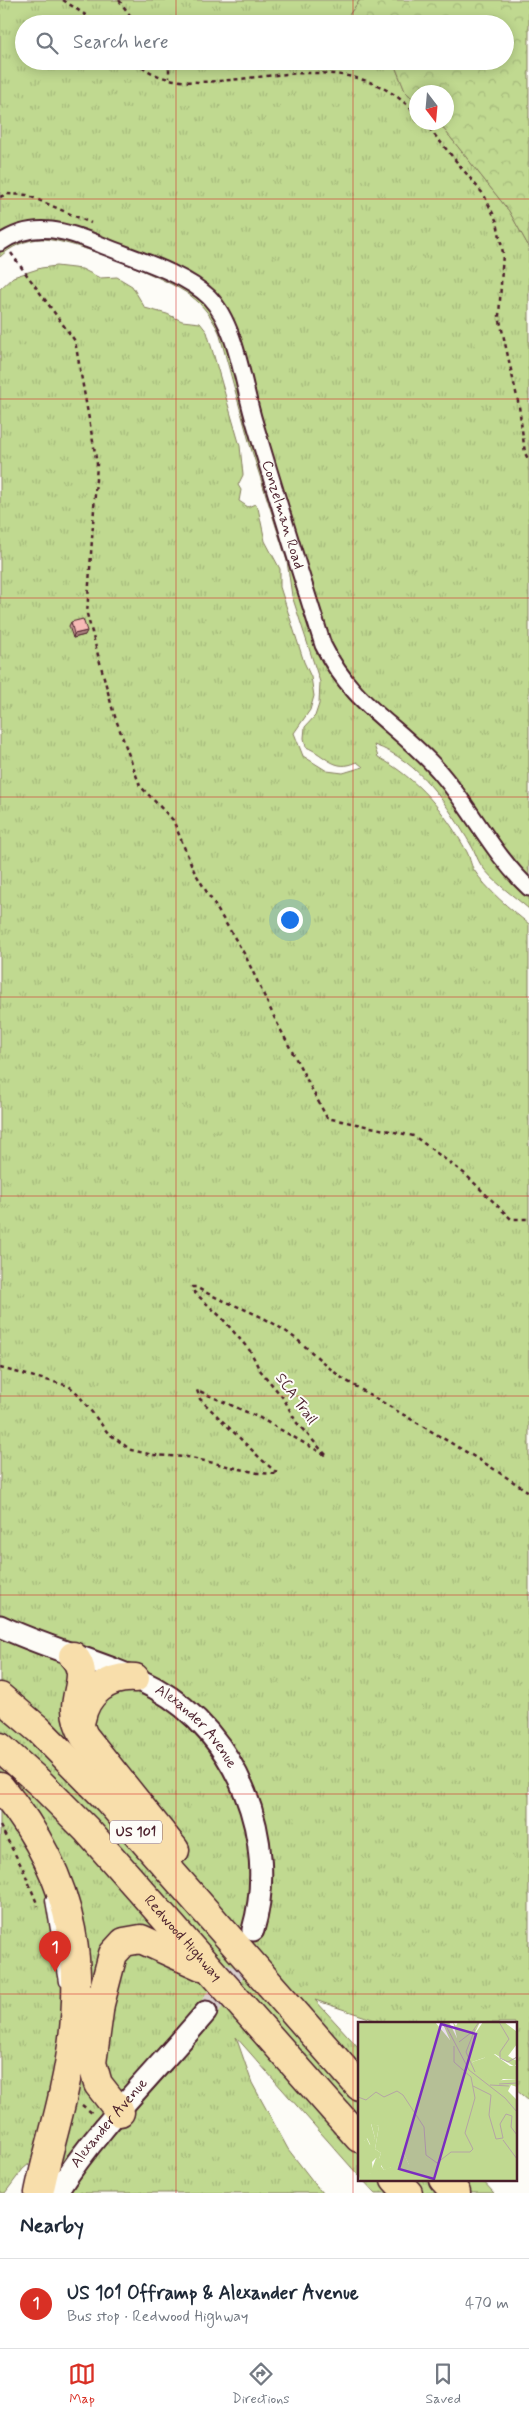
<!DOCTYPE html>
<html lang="en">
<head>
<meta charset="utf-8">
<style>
	body { margin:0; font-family:Mynerve,sans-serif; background:#f6f6f7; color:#1f2937 }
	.compass { position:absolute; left:409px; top:85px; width:45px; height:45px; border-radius:50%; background:#fff; box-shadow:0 2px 12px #0003; rotate:164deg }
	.you { position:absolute; left:289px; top:919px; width:18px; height:18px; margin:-12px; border:4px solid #fff; border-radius:50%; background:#1a73e8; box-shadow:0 0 0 8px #1a73e833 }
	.badge { display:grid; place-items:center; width:32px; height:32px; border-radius:50%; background:#d93025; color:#fff; font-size:16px; font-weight:700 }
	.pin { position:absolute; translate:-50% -41px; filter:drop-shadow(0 1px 2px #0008) }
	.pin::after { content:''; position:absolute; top:26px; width:18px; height:15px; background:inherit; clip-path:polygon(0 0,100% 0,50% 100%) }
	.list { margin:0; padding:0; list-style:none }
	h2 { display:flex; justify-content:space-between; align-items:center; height:65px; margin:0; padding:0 20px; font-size:21px }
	h2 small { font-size:16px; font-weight:400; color:#747a83 }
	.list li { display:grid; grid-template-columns:32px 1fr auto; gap:15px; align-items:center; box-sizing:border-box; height:90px; padding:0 20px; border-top:1px solid #e0e1e3 }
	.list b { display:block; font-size:19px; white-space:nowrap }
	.list p { margin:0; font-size:16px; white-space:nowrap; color:#747a83 }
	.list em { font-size:16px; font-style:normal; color:#747a83 }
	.icon { flex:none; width:28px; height:28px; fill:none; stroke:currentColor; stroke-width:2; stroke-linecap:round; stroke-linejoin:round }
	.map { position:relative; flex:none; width:529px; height:2193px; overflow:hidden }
	.search { position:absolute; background:#fff; box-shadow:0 2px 12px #0003; left:15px; right:15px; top:15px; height:55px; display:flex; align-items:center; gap:12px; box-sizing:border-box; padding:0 18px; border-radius:28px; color:#747a83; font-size:19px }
	.sheet { height:155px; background:#fff }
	nav { display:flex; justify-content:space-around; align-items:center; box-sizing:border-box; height:70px; border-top:1px solid #e0e1e3; background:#fff; font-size:14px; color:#747a83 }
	nav a { display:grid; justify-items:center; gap:2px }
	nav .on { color:#d93025 }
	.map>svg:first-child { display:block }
	.grass { fill:url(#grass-tufts); stroke:#857c5e }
	.forest { fill:url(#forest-crowns); stroke:#857c5e }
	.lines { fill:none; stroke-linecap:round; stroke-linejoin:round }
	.secondary-tunnel { stroke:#d9d0ce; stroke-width:21; stroke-dasharray:21 11; stroke-linecap:butt }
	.lane-casing { stroke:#4a1f2b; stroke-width:11 }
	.street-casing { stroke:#4a1f2b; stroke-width:19 }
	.secondary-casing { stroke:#4a1f2b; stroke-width:25 }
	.highway-casing { stroke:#4a1f2b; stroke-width:31 }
	.path { stroke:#4a1f2b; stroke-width:2.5; stroke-dasharray:4 4; stroke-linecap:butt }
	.lane { stroke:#fdfcf7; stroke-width:8 }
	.street { stroke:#fdfcf7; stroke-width:15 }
	.secondary { stroke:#fdfcf7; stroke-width:21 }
	.highway { stroke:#f8deab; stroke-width:28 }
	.wall { fill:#d4a19d; stroke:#4a1f2b }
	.shaded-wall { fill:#ad837f; stroke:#4a1f2b }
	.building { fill:#f7bbb6; stroke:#4a1f2b }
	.grid { fill:none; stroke:#d62828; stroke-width:1; stroke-opacity:0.55 }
	.labels { text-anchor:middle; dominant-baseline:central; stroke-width:4; stroke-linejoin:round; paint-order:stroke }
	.shield { fill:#fdfcf7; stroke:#806168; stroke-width:1 }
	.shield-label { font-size:14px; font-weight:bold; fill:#4a1f2b }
	.street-label { font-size:15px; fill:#4a1f2b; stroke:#fdfcf7 }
	.inset-road { fill:none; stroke:#b5a4a5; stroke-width:1 }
	.view { fill:#7b2cbf; fill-opacity:0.15; stroke:#7b2cbf; stroke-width:2.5 }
	.inset-edge { fill:none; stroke:#4a1f2b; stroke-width:2.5 }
</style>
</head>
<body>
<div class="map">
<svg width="529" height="2193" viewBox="0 0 529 2193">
	<defs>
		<pattern id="grass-tufts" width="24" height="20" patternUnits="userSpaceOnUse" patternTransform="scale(1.25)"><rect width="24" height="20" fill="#c0d990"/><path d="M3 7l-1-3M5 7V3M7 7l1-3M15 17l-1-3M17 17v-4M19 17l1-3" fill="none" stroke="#a6ba7c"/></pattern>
		<pattern id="forest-crowns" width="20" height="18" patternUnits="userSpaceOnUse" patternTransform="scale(1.25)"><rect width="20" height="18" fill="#c0d990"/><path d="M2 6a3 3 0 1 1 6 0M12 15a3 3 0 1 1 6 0" fill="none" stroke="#a6ba7c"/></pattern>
	</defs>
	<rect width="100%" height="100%" fill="#fdfcf7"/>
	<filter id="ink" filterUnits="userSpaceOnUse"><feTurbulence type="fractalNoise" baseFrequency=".02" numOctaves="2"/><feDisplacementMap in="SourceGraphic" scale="10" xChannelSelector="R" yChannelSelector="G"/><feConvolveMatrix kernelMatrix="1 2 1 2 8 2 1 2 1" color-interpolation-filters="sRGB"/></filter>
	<g filter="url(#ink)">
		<g class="grass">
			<path d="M0,0H360L346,19L353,24H24V61H393L405,91L416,102V122L439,123L509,211L529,247V909C513,895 494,883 481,865C477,859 475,851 471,845C448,806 419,760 374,745L378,757C418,779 445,812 467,852C470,857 470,864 474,870C487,890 510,909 529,924V2101L515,2089V2023H384L315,2000L359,2048V2176L236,2037L252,2083L288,2149L322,2193H24L36,2158L23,2169L5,2193H0V289L13,277L41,268L56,266L82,269L100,278L117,277L132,286L145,308L167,314L182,321L200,323L207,332L240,446L243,475L238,485L241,490L239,501L248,507L255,504L258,508L265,541L280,569V587L304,662L311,677L314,696L310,710L294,733L303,756L327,771L343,773L363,767L357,762C334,773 326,755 306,747L304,738L305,727L315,716L319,704L320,682L292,596L287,561L250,445L219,332C212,318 204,306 191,296C168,278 71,239 42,239C27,239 10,247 0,257Z"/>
			<path d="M362,2179H481L494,2193H375Z"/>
		</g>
		<path class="forest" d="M360,0H529V247L509,211L439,123L446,122V92H416V102L405,91L393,61H505V24H353L346,19Z"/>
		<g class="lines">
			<path class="secondary-tunnel" d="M206,2012L231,1977L249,1942"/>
			<g class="lane-casing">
				<path id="lane" d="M50,1900L64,1982"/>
			</g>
			<g class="street-casing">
				<g id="street">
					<path id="s1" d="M0,243C34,219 68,231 104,246C136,259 184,273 209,297C237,326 243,386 255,424C277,498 300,572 323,645C353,706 396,723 438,770C471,807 492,854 529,888"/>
				</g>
			</g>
			<g class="secondary-casing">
				<g id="secondary">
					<path id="s2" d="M0,1626C50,1650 106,1662 155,1688C238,1734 279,1840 253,1930"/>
					<path id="s3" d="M56,2193C98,2127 156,2071 206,2012"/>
				</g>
			</g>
			<g class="highway-casing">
				<g id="highway">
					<path d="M73,1656C89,1672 76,1690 76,1709C76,1719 80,1727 84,1736L175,1850"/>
					<path d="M0,1697L39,1730L108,1800L359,2086"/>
					<path d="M81,1719C86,1693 108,1676 135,1678"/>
					<path id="s4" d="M0,1747L41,1784L86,1829L359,2138"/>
					<path d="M0,1787C78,1880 90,1973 64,2090C57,2124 46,2158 39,2193"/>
					<path d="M120,2112L98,2084L92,2063L100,2004L113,1954L124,1942L141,1939L201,1966"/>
					<path d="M395,2179L408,2193"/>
					<path d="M443,2179L456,2193"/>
				</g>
			</g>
			<g class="path">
				<path d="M63,0L99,24"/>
				<path d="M119,0L136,24"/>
				<path d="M136,61C194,121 335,23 416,114"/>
				<path d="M166,61L169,68V78"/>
				<path d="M424,122L484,195L497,222L503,253L499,316L519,406L525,453L529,461"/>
				<path d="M0,197L7,194L27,195L91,223"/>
				<path d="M11,253L75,341L97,464L87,614L113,711L140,786L173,820L194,871L245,955L276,1021L327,1118L414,1136L465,1174L511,1219H529"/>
				<path d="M0,1368L69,1386L77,1393L108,1433L131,1450L153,1455L187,1457L258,1473L278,1474L261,1459L200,1399L197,1390L260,1418L327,1456L296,1422L284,1399L259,1369L251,1352L221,1317L194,1292L192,1287H196C223,1303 253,1310 279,1327C304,1342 322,1364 345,1380L483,1462L529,1492"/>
				<path d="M0,1826L24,1871L38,1906"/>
				<path d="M82,2105L92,2113"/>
			</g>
			<use href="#lane" class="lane"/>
			<use href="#street" class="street"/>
			<use href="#secondary" class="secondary"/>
			<use href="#highway" class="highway"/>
		</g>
		<path class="wall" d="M71,622L85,635L73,638L69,626Z"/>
		<path class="shaded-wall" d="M87,631L85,635L73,638L74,634Z"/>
		<path class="building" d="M83,619L87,631L74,634L71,622Z"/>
	</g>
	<path class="grid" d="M176,0V24M353,0V24M176,61V2193M353,61V2193M0,199H529M0,399H529M0,598H529M0,797H529M0,997H529M0,1196H529M0,1396H529M0,1595H529M0,1794H529M0,1994H529"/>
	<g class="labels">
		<rect class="shield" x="110" y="1820.5" width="52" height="23" rx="4"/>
		<g class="shield-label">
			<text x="136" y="1832">US 101</text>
		</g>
		<g class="street-label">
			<text stroke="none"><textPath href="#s1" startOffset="458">Conzelman Road</textPath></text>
			<text transform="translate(296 1399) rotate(54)">SCA Trail</text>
			<text stroke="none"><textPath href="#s2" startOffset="224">Alexander Avenue</textPath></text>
			<text stroke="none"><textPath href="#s4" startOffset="265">Redwood Highway</textPath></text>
			<text stroke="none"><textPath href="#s3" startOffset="88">Alexander Avenue</textPath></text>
		</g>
	</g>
	<g transform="translate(358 2022)">
		<rect width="159" height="159" fill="#fdfcf7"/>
		<path d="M0,0H77L92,18L84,0H91L99,16L95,0L98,4L100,0H122L116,13L125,0H146L158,9L159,22L150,34L159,39L157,45L137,32L114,40L134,59L159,57V65L153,63L150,69L159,78V159H51V143L45,130L21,137L23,131L17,127L21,104L13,102L17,116L13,124L9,116L6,119L0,113ZM18,136L33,146L26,148L23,143V159H2L0,149L12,152Z" fill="#c0d990"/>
		<path d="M133,30L152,44H159V57H145L137,63L120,48L114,40L126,36ZM13,101L21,104L17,127L23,131L21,137L27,130L30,133L33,129L45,130L54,149L51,150V159H29L21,150L22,143L26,148L33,145L28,146L18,136L14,140L15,151L4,154L0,149V113L6,114V119L8,115L12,123L17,116Z" fill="#c0d990"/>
		<path d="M32,147L33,159H12L18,149Z" fill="#c0d990"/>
		<path class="inset-road" d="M86,0L111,48L147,76L159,90M141,0L151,17L142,30V36L150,40L159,35M117,7L108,30L117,50M101,20L114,10L121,0M96,24V40L113,55M141,62L159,61M132,63L151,64M115,64L133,73L131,93L138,117L145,116L142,102L148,92L154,94L153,105L159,113M0,75L8,78L18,70L26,75L39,69L45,73L66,105L68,133L79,141L93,130H112L115,127L107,111L117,76L113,55M145,118L159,137"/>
		<path class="view" d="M83,2L118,12L76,157L41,147Z"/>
		<rect width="159" height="159" class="inset-edge"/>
	</g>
</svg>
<svg class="compass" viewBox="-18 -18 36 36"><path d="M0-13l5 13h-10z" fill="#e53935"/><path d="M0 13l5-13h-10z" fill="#747a83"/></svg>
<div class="you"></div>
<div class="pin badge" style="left:55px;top:1972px">1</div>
<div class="search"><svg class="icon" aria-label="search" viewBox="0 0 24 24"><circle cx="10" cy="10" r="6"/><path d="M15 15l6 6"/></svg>Search here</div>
</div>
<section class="sheet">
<h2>Nearby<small></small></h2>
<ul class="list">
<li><span class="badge">1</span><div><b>US 101 Offramp &amp; Alexander Avenue</b><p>Bus stop · Redwood Highway</p></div><em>470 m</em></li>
</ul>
</section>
<nav>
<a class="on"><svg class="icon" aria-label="map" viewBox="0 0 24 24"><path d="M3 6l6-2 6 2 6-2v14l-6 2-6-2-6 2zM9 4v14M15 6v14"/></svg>Map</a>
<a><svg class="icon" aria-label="directions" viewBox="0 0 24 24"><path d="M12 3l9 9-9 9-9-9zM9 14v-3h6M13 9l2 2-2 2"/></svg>Directions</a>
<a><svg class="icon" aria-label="saved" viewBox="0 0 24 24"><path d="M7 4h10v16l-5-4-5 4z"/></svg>Saved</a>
</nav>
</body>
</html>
